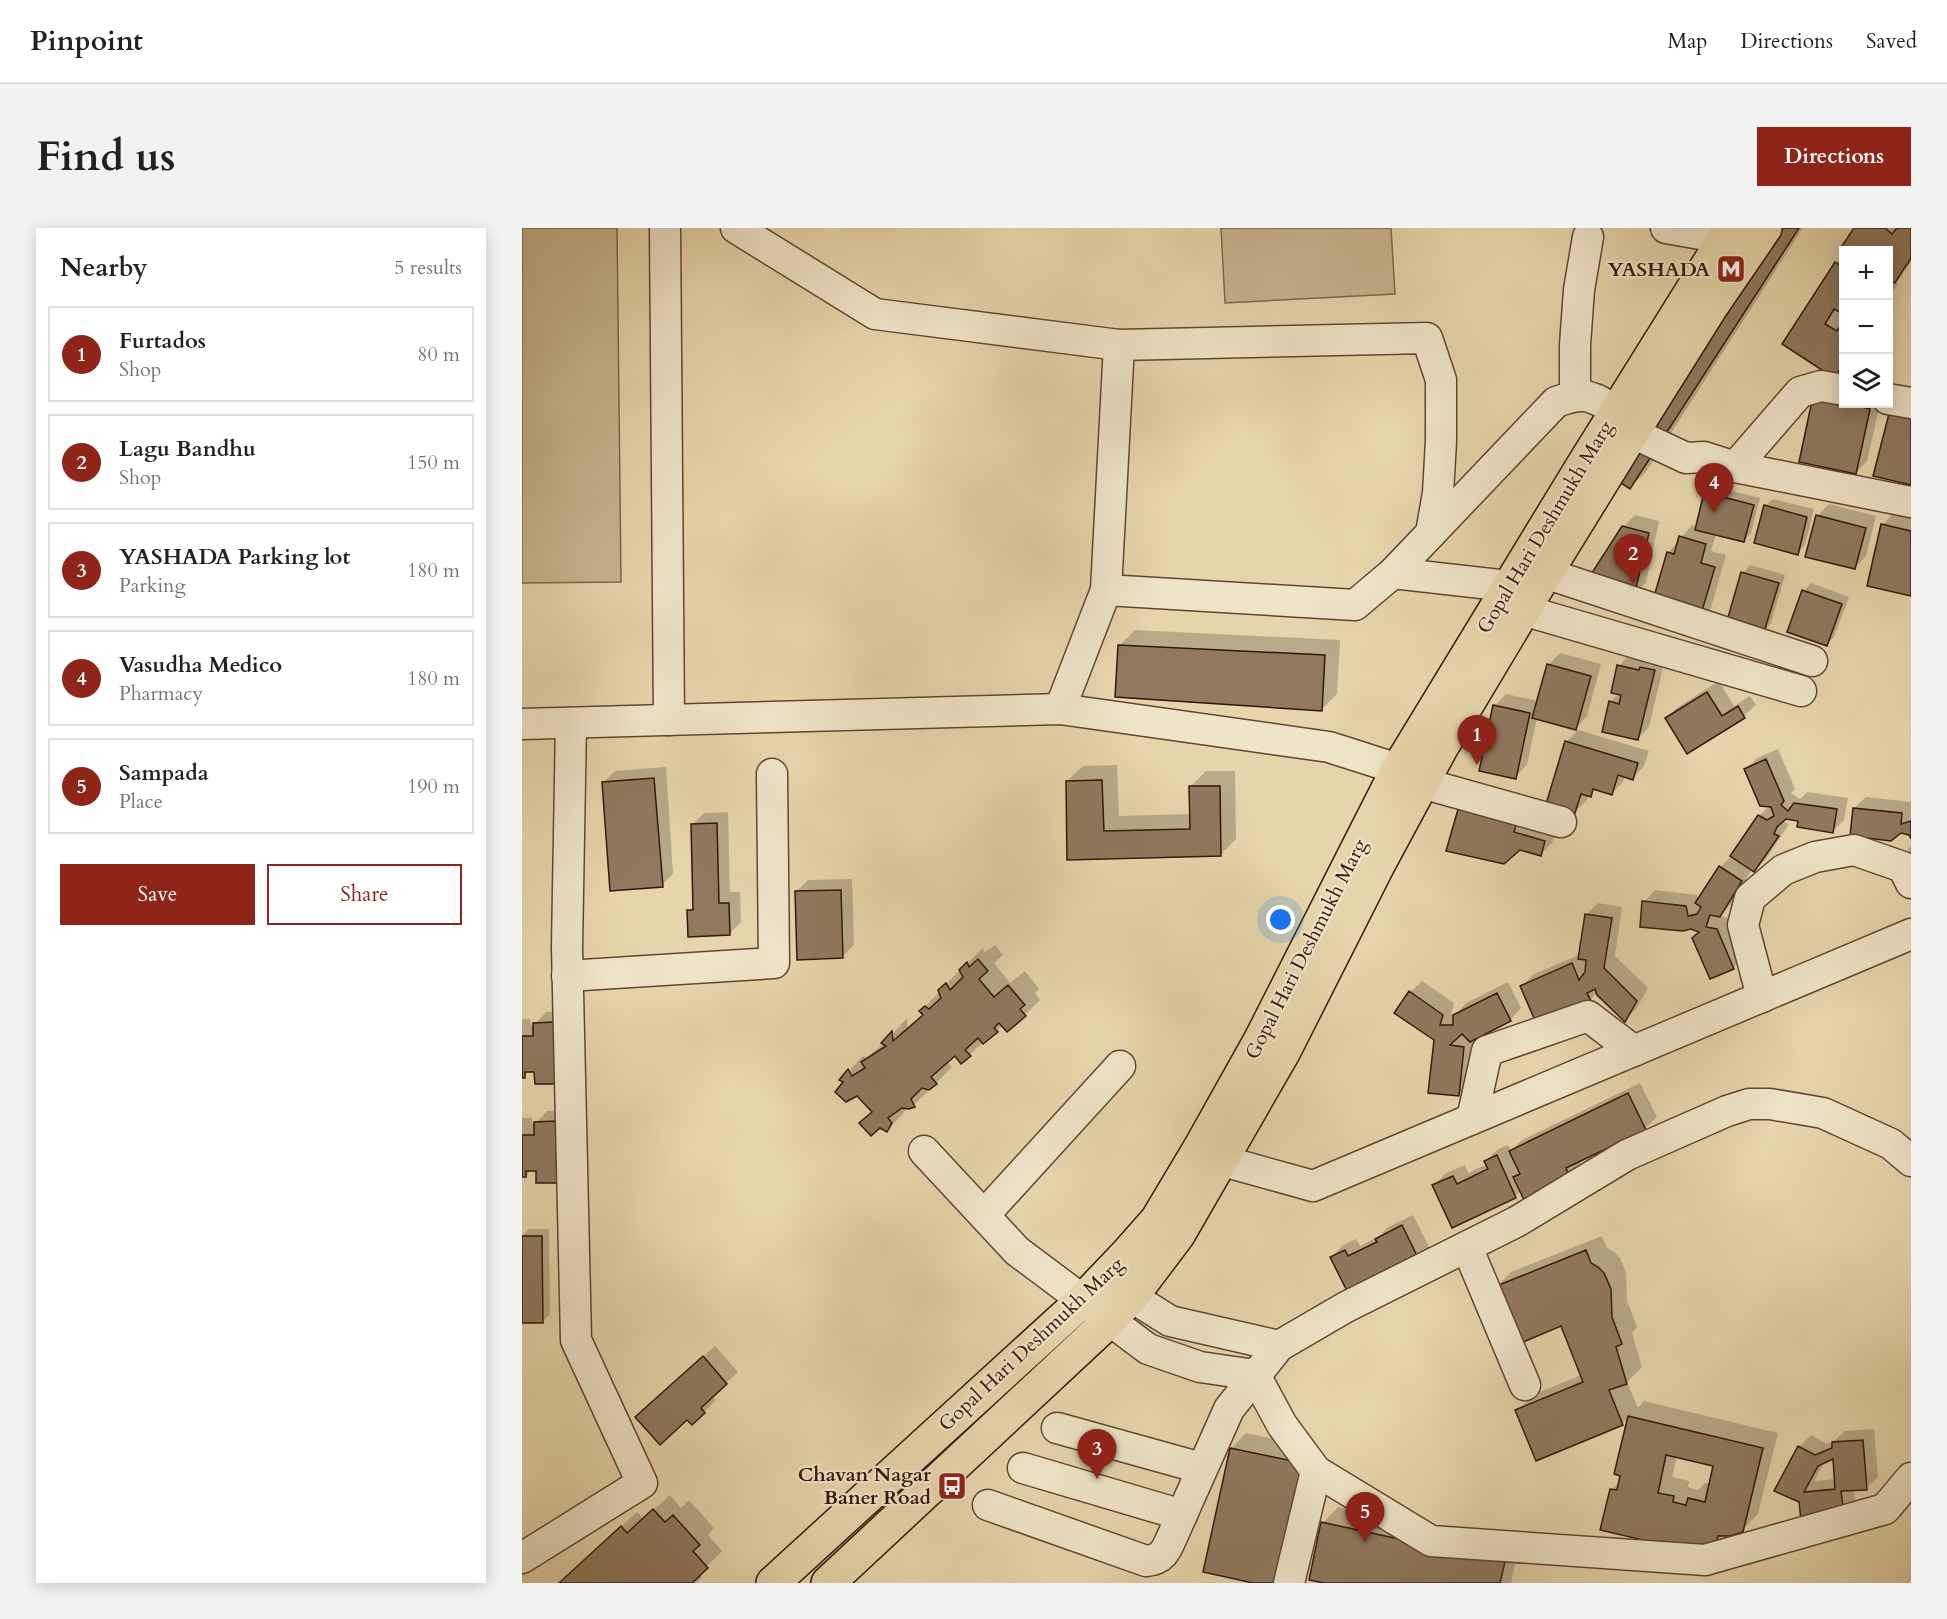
<!DOCTYPE html>
<html lang="en">
<head>
<meta charset="utf-8">
<style>
	body { margin:0; font-family:Cardo,serif; background:#f2f2f2; color:#202124 }
	.controls { position:absolute; right:18px; top:18px; display:grid; overflow:hidden; border-radius:0px; box-shadow:0 3px 15px #0003 }
	.controls button { width:54px; height:54px; display:grid; place-items:center; padding:0; border:0; border-bottom:2px solid #e0e0e0; background:#fff; color:#202124; font:30px sans-serif }
	.you { position:absolute; left:759px; top:692px; width:21px; height:21px; margin:-15px; border:4px solid #fff; border-radius:50%; background:#1a73e8; box-shadow:0 0 0 9px #1a73e833 }
	.badge { display:grid; place-items:center; width:39px; height:39px; border-radius:50%; background:#8f2418; color:#fff; font-size:20px; font-weight:700 }
	.pin { position:absolute; translate:-50% -50px; filter:drop-shadow(0 2px 3px #0008) }
	.pin::after { content:''; position:absolute; top:32px; width:21px; height:18px; background:inherit; clip-path:polygon(0 0,100% 0,50% 100%) }
	.list { margin:0; padding:0; list-style:none }
	h2 { display:flex; justify-content:space-between; align-items:center; height:78px; margin:0; padding:0 24px; font-size:26px }
	h2 small { font-size:20px; font-weight:400; color:#757577 }
	.list li { display:grid; grid-template-columns:39px 1fr auto; gap:18px; align-items:center; box-sizing:border-box; height:96px; margin:0 12px 12px; padding:0 12px; border:2px solid #e0e0e0; border-radius:0px }
	.list b { display:block; font-size:22px; white-space:nowrap }
	.list p { margin:0; font-size:20px; white-space:nowrap; color:#757577 }
	.list em { font-size:20px; font-style:normal; color:#757577 }
	.actions { display:flex; gap:12px; padding:18px 24px }
	.actions a { flex:1; padding:14px 0; border:2px solid #8f2418; border-radius:0px; text-align:center; font-size:21px; color:#8f2418 }
	.actions .main { background:#8f2418; color:#fff }
	.icon { flex:none; width:33px; height:33px; fill:none; stroke:currentColor; stroke-width:2; stroke-linecap:round; stroke-linejoin:round }
	.map { position:relative; flex:none; width:1389px; height:1355px; overflow:hidden; border-radius:0px }
	header { display:flex; align-items:center; gap:36px; box-sizing:border-box; height:84px; padding:0 30px; background:#fff; border-bottom:2px solid #e0e0e0 }
	header strong { font-size:28px }
	nav { display:flex; gap:33px; margin-inline-start:auto; font-size:21px }
	.intro { display:flex; align-items:center; justify-content:space-between; box-sizing:border-box; height:144px; padding:0 36px }
	h1 { margin:0; font-size:42px }
	.button { padding:15px 27px; border-radius:0px; background:#8f2418; color:#fff; font-size:21px; font-weight:700 }
	main { display:flex; gap:36px; padding:0 36px }
	aside { flex:1; background:#fff; border-radius:0px; box-shadow:0 3px 15px #0003 }
	.map>svg:first-child { display:block }
	.green { fill:#c7b58f; stroke:#7d664d; stroke-width:1.5 }
	.shadow { fill:#0003; fill-rule:evenodd }
	.building { fill:#90795e; stroke:#33160b; stroke-width:1.5; fill-rule:evenodd }
	.lines { fill:none; stroke-linecap:round; stroke-linejoin:round }
	.minor-casing { stroke:#604633; stroke-width:33 }
	.major-casing { stroke:#33160b; stroke-width:36 }
	.minor { stroke:#eee4c8; stroke-width:30 }
	.major { stroke:#e5d5aa; stroke-width:33 }
	.labels { text-anchor:middle; dominant-baseline:central; stroke-width:4.5; stroke-linejoin:round; paint-order:stroke }
	.poi-label { font-size:20px; font-weight:bold; fill:#33160b; stroke:#eee4c8; text-anchor:end }
	.street-label { font-size:20px; fill:#33160b; stroke:#eee4c8 }
</style>
</head>
<body>
<header>
<strong>Pinpoint</strong>
<nav><a>Map</a><a>Directions</a><a>Saved</a></nav>
</header>
<div class="intro"><h1>Find us</h1><a class="button">Directions</a></div>
<main>
<aside>
<h2>Nearby<small>5 results</small></h2>
<ul class="list">
<li><span class="badge">1</span><div><b>Furtados</b><p>Shop</p></div><em>80 m</em></li>
<li><span class="badge">2</span><div><b>Lagu Bandhu</b><p>Shop</p></div><em>150 m</em></li>
<li><span class="badge">3</span><div><b>YASHADA Parking lot</b><p>Parking</p></div><em>180 m</em></li>
<li><span class="badge">4</span><div><b>Vasudha Medico</b><p>Pharmacy</p></div><em>180 m</em></li>
<li><span class="badge">5</span><div><b>Sampada</b><p>Place</p></div><em>190 m</em></li>
</ul>
<div class="actions"><a class="main">Save</a><a>Share</a></div>
</aside>
<div class="map">
<svg width="1389" height="1355" viewBox="0 0 1389 1355">
	<rect width="100%" height="100%" fill="#e5d5aa"/>
	<filter id="stains"><feTurbulence type="fractalNoise" baseFrequency=".00333" numOctaves="4"/><feColorMatrix values="0 0 0 0 .2 0 0 0 0 .09 0 0 0 0 .02 0 0 0 .5 -.17"/></filter>
	<radialGradient id="worn" r=".72"><stop offset=".6" stop-color="#630" stop-opacity="0"/><stop offset="1" stop-color="#630" stop-opacity=".3"/></radialGradient>
	<g class="green">
		<path d="M0,0H95L99,354L0,355Z"/>
		<path d="M699,0H869L873,66L703,75Z"/>
	</g>
	<g class="shadow">
		<path d="M1195,0H1281L1124,244L1108,259Z"/>
		<path d="M1333,0H1389V34L1372,54L1376,56L1366,70V22H1324Z"/>
		<path d="M1322,27V85L1315,81L1313,84L1322,89V139L1312,149L1262,116L1314,35Z"/>
		<path d="M1322,176H1358L1345,233L1334,245Z"/>
		<path d="M1191,258L1238,270L1229,305L1222,313L1194,306L1189,323L1204,327L1189,380L1177,391L1146,325L1170,297L1175,298L1184,265Z"/>
		<path d="M1251,271L1292,281L1283,317L1275,325L1243,278Z"/>
		<path d="M1307,276L1354,288L1344,328L1333,340L1296,287Z"/>
		<path d="M1372,285L1389,289V366L1360,297Z"/>
		<path d="M1113,287L1137,293L1124,355L1112,366L1101,299Z"/>
		<path d="M1228,337L1263,347L1249,395L1242,403L1221,345Z"/>
		<path d="M1289,355L1327,369L1312,409L1304,417L1267,403L1282,363Z"/>
		<path d="M613,402L818,412L815,466L800,481L597,418Z"/>
		<path d="M1038,425L1079,436L1065,488L1054,500L1015,490L1005,537L993,549L973,478L984,466L1017,473L1026,437Z"/>
		<path d="M1108,426L1143,431L1127,499L1115,511L1088,474L1097,465V438Z"/>
		<path d="M1197,453L1212,478L1228,468L1234,477L1222,488L1166,524L1145,490L1156,479Z"/>
		<path d="M1056,502L1127,523L1122,538L1111,550L1103,548L1101,554L1090,565L1075,561L1066,566L1065,572L1053,584L1026,575L1045,513Z"/>
		<path d="M1256,521L1273,561L1269,565L1278,571L1285,564L1326,570L1322,592L1311,603L1277,591L1264,589L1262,594L1267,596L1244,631L1232,642L1230,641L1209,676L1196,688L1206,690L1222,728L1211,740L1179,703L1122,674L1133,662L1175,667L1177,673L1198,639L1211,627L1237,588L1247,578L1224,541L1235,530Z"/>
		<path d="M595,537L597,588L669,586L668,559L684,543H713L714,611L698,627L547,630L545,553L561,538Z"/>
		<path d="M144,539L151,646L140,657L81,555L93,543Z"/>
		<path d="M1344,569L1389,574V608L1332,580Z"/>
		<path d="M938,578L1034,601L1030,615L1019,626L998,620Z"/>
		<path d="M206,584L208,664H218L219,694L207,706L167,683L173,677L170,597L182,585Z"/>
		<path d="M1389,617V629L1386,621Z"/>
		<path d="M330,651L332,717L320,729L274,664L286,652Z"/>
		<path d="M1076,675L1100,679L1093,728L1126,760L1114,781L1103,792L1075,765L1068,772L1000,758L1012,746L1057,727L1064,687Z"/>
		<path d="M473,717L481,727L472,735L488,755L503,743L517,761L513,765L518,772L503,787L481,797L447,827L433,826L425,834L430,839L392,877L385,879L381,886L365,902L358,898L351,883L319,851L342,827L344,831L362,815L385,790L386,800L402,786L399,783L433,747L461,720L462,725Z"/>
		<path d="M900,753L932,775L929,786H934L944,775L986,754L999,780L988,792L953,809L948,855L937,867L913,812L888,764Z"/>
		<path d="M44,783L14,842H9L0,849V791H8L9,797H12L24,784Z"/>
		<path d="M1118,855L1135,889L1123,900L1057,932L1059,937L1047,949L999,963L993,968L931,998L912,957L924,945L943,937L946,945L965,936L964,933L975,922L986,917L989,922L1000,912Z"/>
		<path d="M45,882L15,941H10L4,948H0V890H10V896H13L25,883Z"/>
		<path d="M891,987L908,1021L897,1033L810,1029L821,1017L834,1011L838,1018L858,1008L866,999Z"/>
		<path d="M7,1001H27L28,1086L21,1093L0,1008Z"/>
		<path d="M1080,1008L1085,1020L1092,1024L1098,1030L1104,1045L1105,1073L1115,1099L1110,1105L1120,1139L1105,1154L1116,1180L1122,1173L1256,1205L1236,1286L1220,1302L1202,1307L1184,1326L1090,1261L1099,1252L1107,1189L1100,1195L995,1183L1011,1167L1059,1147L1040,1096L973,1060L989,1044ZM1155,1228L1193,1237L1188,1256L1183,1255L1176,1262L1166,1259L1167,1253L1150,1249Z"/>
		<path d="M193,1118L216,1144L190,1168L194,1172L182,1184L170,1195L166,1190L127,1178Z"/>
		<path d="M1352,1201L1356,1249L1344,1260L1332,1261L1333,1274L1321,1286L1279,1273L1277,1219L1289,1207L1305,1216L1312,1213L1323,1203ZM1312,1228L1314,1251L1292,1253L1303,1233Z"/>
		<path d="M724,1205L795,1220L769,1343L709,1221Z"/>
		<path d="M148,1267L159,1280L167,1272L192,1300L186,1307L200,1323L177,1346L180,1349L174,1355H38L115,1284L122,1291Z"/>
		<path d="M816,1279L997,1319L989,1355H809L801,1295Z"/>
	</g>
	<g class="building">
		<path d="M1193,0H1277L1108,261L1050,223Z"/>
		<path d="M1332,0H1363L1370,6L1375,0H1389V30L1373,55L1366,51V22L1322,23L1318,21Z"/>
		<path d="M1313,34L1322,40V87L1312,81L1303,96L1315,103L1322,92V136L1312,150L1260,116Z"/>
		<path d="M1291,168L1348,181L1334,246L1277,234Z"/>
		<path d="M1368,182L1389,187V257L1351,248Z"/>
		<path d="M1182,264L1232,277L1222,314L1173,302Z"/>
		<path d="M1242,277L1285,289L1276,327L1232,315Z"/>
		<path d="M1294,287L1344,300L1333,341L1283,329Z"/>
		<path d="M1359,296L1389,303V368L1345,358Z"/>
		<path d="M1100,298L1127,305L1112,368L1064,354Z"/>
		<path d="M1157,308L1184,316L1179,335L1193,339L1177,393L1129,379L1145,324L1152,326Z"/>
		<path d="M1219,344L1257,355L1242,404L1205,393Z"/>
		<path d="M1280,362L1320,376L1305,418L1265,404Z"/>
		<path d="M596,417L803,427L800,483L593,469Z"/>
		<path d="M1025,436L1069,448L1054,502L1010,490Z"/>
		<path d="M1095,437L1117,442L1118,439L1133,442L1116,512L1080,504L1087,473L1097,476L1099,467L1089,465Z"/>
		<path d="M1185,464L1200,488L1216,478L1223,490L1165,526L1143,490Z"/>
		<path d="M971,477L1008,485L994,551L957,543Z"/>
		<path d="M1043,513L1116,535L1111,552L1096,547L1090,567L1071,561L1069,569L1059,566L1053,585L1024,576Z"/>
		<path d="M1244,531L1262,573L1259,577L1266,583L1272,575L1315,581L1311,605L1275,599L1276,593L1264,591L1255,599L1252,606L1257,608L1232,644L1208,628L1236,587L1245,592L1252,588L1249,579L1238,578L1222,541Z"/>
		<path d="M132,550L141,659L88,663L80,554Z"/>
		<path d="M580,552L582,603L668,601L667,558H698L699,628L545,632L544,553Z"/>
		<path d="M937,578L995,594L992,604L1023,613L1019,628L998,622L982,636L924,623Z"/>
		<path d="M1331,580L1380,585L1379,596L1389,593V611L1387,607L1379,605L1369,613L1328,608Z"/>
		<path d="M195,595L197,675H207L208,707L166,709L165,682H171L169,596Z"/>
		<path d="M1197,638L1220,653L1198,689L1188,687L1184,699L1195,701L1212,741L1188,751L1170,710L1177,704L1169,701L1161,703L1118,699L1120,673L1164,678L1166,688L1175,686L1179,679L1173,675Z"/>
		<path d="M319,662L321,730L275,732L273,663Z"/>
		<path d="M1063,686L1090,690L1082,740L1115,773L1103,794L1075,767L1073,761L1065,765L1069,773L1015,797L998,758L1050,735L1057,752L1063,744L1064,732L1056,731Z"/>
		<path d="M456,731L466,743L457,751L472,769L486,757L503,777L498,781L504,788L485,804L477,795L472,800L476,804L461,816L456,810L443,822L449,828L439,836L433,828L409,849L415,856L407,862L400,860L389,871L393,879L387,881L380,880L366,890L370,895L365,904L358,900L349,908L337,895L350,884L335,868L324,874L313,864L321,854L317,852L326,841L330,848L343,840L339,834L364,818L359,815L370,803L371,813L401,787L397,783L403,778L407,781L419,770L416,762L424,755L428,762L441,749L437,742L445,734L447,739Z"/>
		<path d="M887,763L921,787L918,797H931V787L975,765L989,793L948,814L940,806L928,817L942,819L937,868L906,865L912,812L872,785Z"/>
		<path d="M32,794L34,856H13L12,844H3V850H0V808H11V795Z"/>
		<path d="M1106,865L1124,902L1044,940L1048,950L1002,972L991,949L998,946L987,923Z"/>
		<path d="M34,893L36,955H14V943H4V949H0V907H12V894Z"/>
		<path d="M975,927L994,970L930,1000L910,957L931,948L935,956L966,941L962,933Z"/>
		<path d="M880,997L898,1034L828,1069L808,1029L823,1022L826,1028L855,1014L853,1011Z"/>
		<path d="M0,1008H20L21,1095H0Z"/>
		<path d="M1064,1022L1069,1035L1076,1039L1082,1045L1089,1061L1090,1089L1100,1116L1094,1119L1105,1156L1087,1162L1101,1197L1014,1233L993,1182L1061,1154L1039,1098L994,1117L972,1059Z"/>
		<path d="M181,1128L205,1156L179,1180L183,1185L170,1197L165,1192L138,1217L113,1189Z"/>
		<path d="M1106,1188L1241,1220L1221,1304L1208,1308H1196L1194,1316L1185,1327L1078,1302L1088,1261L1095,1262L1098,1248L1092,1246ZM1144,1227L1191,1238L1183,1274L1166,1270L1164,1277L1151,1274L1152,1268L1136,1265Z"/>
		<path d="M1341,1212L1345,1262L1319,1263L1322,1287L1279,1292L1277,1274L1252,1263L1276,1218L1293,1227L1310,1220V1214ZM1311,1231L1313,1261L1282,1264L1296,1238Z"/>
		<path d="M708,1220L780,1235L755,1355H731L681,1344Z"/>
		<path d="M131,1281L143,1294L151,1287L178,1317L171,1323L186,1340L170,1355H37L99,1298L105,1305Z"/>
		<path d="M799,1294L983,1334L978,1355H802L787,1352Z"/>
	</g>
	<g class="lines">
		<g class="minor-casing">
			<g id="minor">
				<path d="M143,0L147,492"/>
				<path d="M214,0L353,86L597,117"/>
				<path d="M1144,0L1201,10"/>
				<path d="M1053,167V117L1057,62L1066,9"/>
				<path d="M1366,171L1389,175"/>
				<path d="M1111,205L1164,230L1182,229L1213,239L1389,274"/>
				<path d="M1213,239L1278,164L1299,158L1322,162"/>
				<path d="M871,345L986,358"/>
				<path d="M1023,345L1290,433"/>
				<path d="M584,362L597,117L905,110L919,152V213L916,265L909,305"/>
				<path d="M1001,382L1279,463"/>
				<path d="M538,481L584,362L833,377L871,345L1034,174C1065,163 1067,168 1095,182"/>
				<path d="M0,496L538,481L807,519L876,541L900,555L1039,594"/>
				<path d="M45,748L252,735L250,546"/>
				<path d="M1240,769L1221,697L1228,670L1261,642L1293,629L1332,622L1381,639L1389,655"/>
				<path d="M950,891L965,823L1066,788L1112,823"/>
				<path d="M402,923L495,1023L626,1121L678,1139L733,1147"/>
				<path d="M701,933L791,958L1389,706"/>
				<path d="M462,987L598,838"/>
				<path d="M945,1019L1003,1157"/>
				<path d="M589,1056L648,1093L757,1118"/>
				<path d="M733,1147L760,1197L794,1243L909,1313L1183,1332L1363,1281L1389,1250"/>
				<path d="M535,1200L679,1240"/>
				<path d="M501,1240L660,1287"/>
				<path d="M466,1277L624,1333C640,1332 644,1323 650,1309L707,1181L757,1118L824,1079L994,994L1105,927L1205,883L1227,876H1248L1301,885L1369,916L1389,933"/>
				<path d="M0,1330L120,1255L54,1112L45,719L49,495"/>
				<path d="M767,1355L794,1243"/>
			</g>
		</g>
		<g class="major-casing">
			<g id="major">
				<path d="M251,1355L560,1073L605,1026L635,992L678,920L739,811L876,541L1063,234L1209,0"/>
				<path d="M306,1355L587,1093L610,1068L656,1007L762,823L856,637L919,520L1014,361L1120,189L1189,79L1243,0"/>
			</g>
		</g>
		<use href="#minor" class="minor"/>
		<use href="#major" class="major"/>
	</g>
	<defs>
		<g id="metro-square" transform="scale(1.5)"><rect x="-9" y="-9" width="18" height="18" rx="4" fill="#8f2418" stroke="#eee4c8"/><path d="M-5.5 5V-5H-3L0 0L3-5H5.5V5H3V-.5L0 4L-3-.5V5Z" fill="#fff"/></g>
		<g id="bus-square" transform="scale(1.5)"><rect x="-9" y="-9" width="18" height="18" rx="4" fill="#8f2418" stroke="#eee4c8"/><path d="M-5-6H5V4H4V6H2V4H-2V6H-4V4H-5ZM-3.5-4V0h7V-4ZM-3.5 1.2v1.5H-2V1.2ZM2 1.2v1.5H3.5V1.2Z" fill="#fff"/></g>
	</defs>
	<g fill-rule="evenodd">
		<use href="#metro-square" x="1209" y="41"/>
		<use href="#bus-square" x="430" y="1258"/>
	</g>
	<g class="labels">
		<g class="poi-label">
			<text x="1188" y="41">YASHADA</text>
			<text x="409" y="1246">Chavan Nagar<tspan x="409" dy="23">Baner Road</tspan></text>
		</g>
		<g class="street-label">
			<text transform="translate(1023 299) rotate(-59)">Gopal Hari Deshmukh Marg</text>
			<text transform="translate(784 721) rotate(-63)">Gopal Hari Deshmukh Marg</text>
			<text transform="translate(509 1116) rotate(-43)">Gopal Hari Deshmukh Marg</text>
		</g>
	</g>
	<rect width="100%" height="100%" filter="url(#stains)"/>
	<rect width="100%" height="100%" fill="url(#worn)"/>
</svg>
<div class="controls">
<button>+</button>
<button>−</button>
<button><svg class="icon" aria-label="layers" viewBox="0 0 24 24"><path d="M12 4l9 5-9 5-9-5zM3 14l9 5 9-5"/></svg></button>
</div>
<div class="you"></div>
<div class="pin badge" style="left:955px;top:537px">1</div>
<div class="pin badge" style="left:1111px;top:356px">2</div>
<div class="pin badge" style="left:575px;top:1251px">3</div>
<div class="pin badge" style="left:1192px;top:285px">4</div>
<div class="pin badge" style="left:843px;top:1314px">5</div>
</div>
</main>
</body>
</html>
